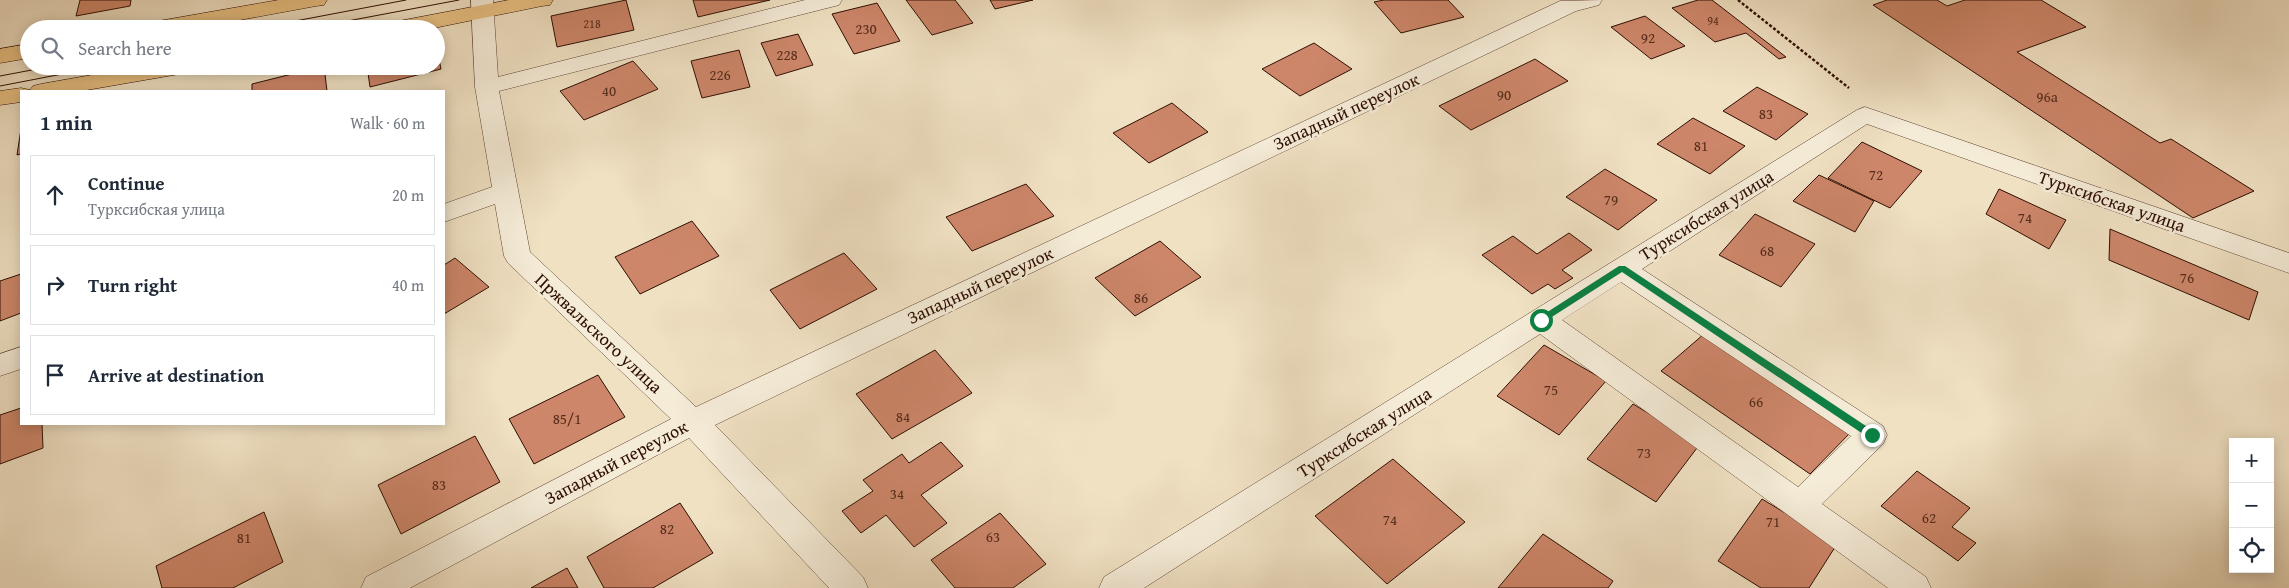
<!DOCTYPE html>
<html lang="en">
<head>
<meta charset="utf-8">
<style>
	body { margin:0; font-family:"Gentium Book Plus",serif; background:#f2f2f3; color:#1f2937 }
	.controls { position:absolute; right:15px; bottom:15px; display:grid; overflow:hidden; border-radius:0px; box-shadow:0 2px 12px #0003 }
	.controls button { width:45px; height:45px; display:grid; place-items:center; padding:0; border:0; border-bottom:1px solid #e0e1e3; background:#fff; color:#1f2937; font:25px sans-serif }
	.stop { position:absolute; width:15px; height:15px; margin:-11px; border:4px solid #0b8043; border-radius:50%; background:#fff }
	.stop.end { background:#0b8043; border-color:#fff; box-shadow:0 1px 5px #0008 }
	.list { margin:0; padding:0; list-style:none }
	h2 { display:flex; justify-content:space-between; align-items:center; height:65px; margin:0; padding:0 20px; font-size:21px }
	h2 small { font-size:16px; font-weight:400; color:#747a83 }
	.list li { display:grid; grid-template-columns:32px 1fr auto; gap:15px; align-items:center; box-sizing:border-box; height:80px; margin:0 10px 10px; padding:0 10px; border:1px solid #e0e1e3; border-radius:0px }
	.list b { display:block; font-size:19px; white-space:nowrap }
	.list p { margin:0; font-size:16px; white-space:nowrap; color:#747a83 }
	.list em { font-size:16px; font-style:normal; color:#747a83 }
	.icon { flex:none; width:28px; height:28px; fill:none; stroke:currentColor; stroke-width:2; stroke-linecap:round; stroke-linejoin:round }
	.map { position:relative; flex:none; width:2289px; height:588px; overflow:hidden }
	.search { position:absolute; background:#fff; box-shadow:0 2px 12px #0003; left:20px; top:20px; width:425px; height:55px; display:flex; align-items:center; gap:12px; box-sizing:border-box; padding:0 18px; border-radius:28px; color:#747a83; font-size:19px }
	.panel { position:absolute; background:#fff; box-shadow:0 2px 12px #0003; left:20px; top:90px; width:425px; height:335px; border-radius:0px }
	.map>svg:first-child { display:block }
	.building { fill:#cd866a; stroke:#2e0e01 }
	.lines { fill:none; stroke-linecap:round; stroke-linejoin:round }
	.minor-casing { stroke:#5e4332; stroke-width:1 }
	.trunk-casing { stroke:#2e0e01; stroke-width:1 }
	.path { stroke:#2e0e01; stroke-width:2.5; stroke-dasharray:3 2; stroke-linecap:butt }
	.minor { fill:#f5ecd8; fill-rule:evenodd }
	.trunk { fill:#e8c082; fill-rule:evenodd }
	.tram { stroke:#2e0e01; stroke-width:1 }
	.route { fill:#0b8043 }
	.labels { text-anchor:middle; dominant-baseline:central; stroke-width:5; stroke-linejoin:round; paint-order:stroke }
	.far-number-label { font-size:12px; fill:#562c1b }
	.number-label { font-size:15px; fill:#562c1b }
	.street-label { font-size:18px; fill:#2e0e01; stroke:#f5ecd8 }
</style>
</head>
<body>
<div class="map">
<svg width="2289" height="588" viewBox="0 0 2289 588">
	<rect width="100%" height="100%" fill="#f0e1c3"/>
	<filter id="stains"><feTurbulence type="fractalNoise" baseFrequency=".004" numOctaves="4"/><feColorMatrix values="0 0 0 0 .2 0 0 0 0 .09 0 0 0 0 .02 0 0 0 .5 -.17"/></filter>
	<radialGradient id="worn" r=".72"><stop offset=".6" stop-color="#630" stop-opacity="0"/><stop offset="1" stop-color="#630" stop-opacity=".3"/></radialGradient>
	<g class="building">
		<path d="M80,0H131L130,6L76,16Z"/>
		<path d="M626,0L634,30L557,47L551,16Z"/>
		<path d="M693,0H770L698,17Z"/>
		<path d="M906,0H955L973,23L932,35Z"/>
		<path d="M990,0H1033L995,9Z"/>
		<path d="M1384,0H1448L1464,17L1401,33L1374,2Z"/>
		<path d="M1698,0H1712L1786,57L1779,59L1746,33L1715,42L1672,8Z"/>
		<path d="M1887,0H1937L1947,6L1965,0H2041L2086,27L2017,52L2160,143L2171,139L2254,191L2193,218L1873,5Z"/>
		<path d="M877,3L900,41L854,54L832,14Z"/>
		<path d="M1645,16L1685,46L1651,59L1611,27Z"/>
		<path d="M798,34L813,65L776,76L761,43Z"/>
		<path d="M1314,43L1352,69L1300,96L1262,69Z"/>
		<path d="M436,44L441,69L370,87L367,66H436Z"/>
		<path d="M739,50L750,87L702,98L691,61Z"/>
		<path d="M1535,59L1568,81L1471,130L1439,106Z"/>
		<path d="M633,61L658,89L584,120L560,91Z"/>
		<path d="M324,66L327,91H252V84Z"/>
		<path d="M1757,87L1808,114L1776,140L1723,111Z"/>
		<path d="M1172,103L1208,132L1149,163L1113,133Z"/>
		<path d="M1693,118L1745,146L1710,174L1657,144Z"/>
		<path d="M21,129V154L17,155Z"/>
		<path d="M1862,142L1922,171L1890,208L1828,178Z"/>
		<path d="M1605,169L1657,200L1618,230L1566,197Z"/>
		<path d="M1819,175L1874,201L1855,232L1793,201Z"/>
		<path d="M1026,184L1054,216L972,251L946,217Z"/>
		<path d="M1999,189L2066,220L2049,249L1986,214Z"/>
		<path d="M1755,214L1815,244L1781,287L1719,255Z"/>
		<path d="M692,221L719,256L640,294L615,257Z"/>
		<path d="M2110,229L2258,292L2249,320L2109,260Z"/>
		<path d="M1569,233L1592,250L1562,270L1573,278L1555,289L1548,284L1532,294L1482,255L1513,236L1537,254Z"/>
		<path d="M1160,241L1201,277L1135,316L1095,278Z"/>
		<path d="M844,253L877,289L800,329L770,290Z"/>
		<path d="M455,258L489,287L444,314V265Z"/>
		<path d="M21,274V313L0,321V281Z"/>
		<path d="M1704,334L1852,431L1810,474L1661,371Z"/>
		<path d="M1544,345L1606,381L1559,435L1497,396Z"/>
		<path d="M935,350L972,393L892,439L856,394Z"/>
		<path d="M598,375L625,417L534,464L509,419Z"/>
		<path d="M1633,404L1700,444L1656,502L1587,459Z"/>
		<path d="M21,408V424H42L43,448L0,464V415Z"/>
		<path d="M475,436L500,482L401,534L378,485Z"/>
		<path d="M941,442L963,466L921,495L947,523L914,547L886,515L861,533L842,511L873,491L863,480L902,454L909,463Z"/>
		<path d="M1393,459L1465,522L1387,584L1315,516Z"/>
		<path d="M1917,471L1970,508L1952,527L1976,543L1958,561L1881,506Z"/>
		<path d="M1762,499L1837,544L1809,588H1761L1718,561Z"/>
		<path d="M680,503L713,553L653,588H604L587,557Z"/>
		<path d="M264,512L283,562L233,588H162L156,566Z"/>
		<path d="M1000,513L1046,564L1013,588H955L931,560Z"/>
		<path d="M1543,534L1613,581L1608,588H1498Z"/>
		<path d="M567,568L578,588H531Z"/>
	</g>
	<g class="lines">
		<g class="minor-casing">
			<g id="minor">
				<path d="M471,0H493L498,77L805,0H842L839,5L499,91L530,252L696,407L1560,1L1602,0L1599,5L1576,11L715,425L863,577L868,588H829L689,438L410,588H361L366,577L671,419L508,263L504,256L495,204L444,222V204L492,187L475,87Z"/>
				<path d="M1865,107L2289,253V273L1867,124L1642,269L1883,426L1887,435L1883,444L1822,504L1926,577L1931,588H1888L1540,334L1144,588H1099L1104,577L1857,110ZM1621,282L1851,436L1798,487L1562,320Z"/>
				<path d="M21,347V369L0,376V354Z"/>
			</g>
		</g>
		<g class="trunk-casing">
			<g id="trunk">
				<path d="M279,0H327L324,5L316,6L191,29H142L145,24L153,22Z"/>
				<path d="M509,0H553L550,5L542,6L429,29H383L386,24L394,22Z"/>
				<path d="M29,44V58L0,63V49Z"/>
				<path d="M143,66H196L193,71L185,73L81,91H21V102L0,105V91L21,88L30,90L33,86L41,84Z"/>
			</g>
		</g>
		<path class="path" d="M1738,0L1849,88"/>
		<use href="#minor" class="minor"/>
		<use href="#trunk" class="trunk"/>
		<g class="tram">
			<path d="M253,29L406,0"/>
			<path d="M305,29L459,0"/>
			<path d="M0,76L53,66"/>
			<path d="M0,86L104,66"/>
		</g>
	</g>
	<path class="route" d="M1619,266H1625L1875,432V438H1869L1622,272L1544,322H1538V318Z"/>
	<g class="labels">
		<g class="far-number-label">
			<text x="1713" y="20">94</text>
			<text x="592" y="23">218</text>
		</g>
		<g class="number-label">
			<text x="866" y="28">230</text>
			<text x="1648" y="37">92</text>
			<text x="787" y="54">228</text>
			<text x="720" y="74">226</text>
			<text x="609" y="90">40</text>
			<text x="1504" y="94">90</text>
			<text x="2047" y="96">96а</text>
			<text x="1766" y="113">83</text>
			<text x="1701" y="145">81</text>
			<text x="1876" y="174">72</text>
			<text x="1611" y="199">79</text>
			<text x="2025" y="217">74</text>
			<text x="1767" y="250">68</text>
			<text x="2187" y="277">76</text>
			<text x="1141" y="297">86</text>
			<text x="1551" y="389">75</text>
			<text x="1756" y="401">66</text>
			<text x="903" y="416">84</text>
			<text x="567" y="418">85/1</text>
			<text x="1644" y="452">73</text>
			<text x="439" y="484">83</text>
			<text x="897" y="493">34</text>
			<text x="1929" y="517">62</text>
			<text x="1390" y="519">74</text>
			<text x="1773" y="521">71</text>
			<text x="667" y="528">82</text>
			<text x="993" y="536">63</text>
			<text x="244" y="537">81</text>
		</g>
		<g class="street-label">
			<text transform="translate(1346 111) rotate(-25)">Западный переулок</text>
			<text transform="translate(2112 201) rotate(19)">Турксибская улица</text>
			<text transform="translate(1706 215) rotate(-32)">Турксибская улица</text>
			<text transform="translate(980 285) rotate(-25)">Западный переулок</text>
			<text transform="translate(599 333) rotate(43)">Пржвальского улица</text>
			<text transform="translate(1364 432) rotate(-32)">Турксибская улица</text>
			<text transform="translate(616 462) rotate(-28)">Западный переулок</text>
		</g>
	</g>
	<rect width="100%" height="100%" filter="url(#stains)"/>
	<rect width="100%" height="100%" fill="url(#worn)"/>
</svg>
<div class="controls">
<button>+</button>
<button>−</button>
<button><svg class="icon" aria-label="locate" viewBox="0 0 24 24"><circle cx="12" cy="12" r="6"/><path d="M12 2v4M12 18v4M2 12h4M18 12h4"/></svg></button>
</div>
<div class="stop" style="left:1541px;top:320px"></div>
<div class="stop end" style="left:1872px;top:435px"></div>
<div class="search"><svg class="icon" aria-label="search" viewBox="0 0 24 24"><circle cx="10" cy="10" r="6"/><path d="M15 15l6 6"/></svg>Search here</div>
<section class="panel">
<h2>1 min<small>Walk · 60 m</small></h2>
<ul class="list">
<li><svg class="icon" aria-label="ahead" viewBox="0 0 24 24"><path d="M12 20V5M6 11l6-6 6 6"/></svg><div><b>Continue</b><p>Турксибская улица</p></div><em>20 m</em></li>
<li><svg class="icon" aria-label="right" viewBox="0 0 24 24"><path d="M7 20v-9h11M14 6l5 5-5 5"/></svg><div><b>Turn right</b></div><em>40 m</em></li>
<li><svg class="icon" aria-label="arrive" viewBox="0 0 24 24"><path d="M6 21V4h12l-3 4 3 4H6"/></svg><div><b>Arrive at destination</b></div></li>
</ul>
</section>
</div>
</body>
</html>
